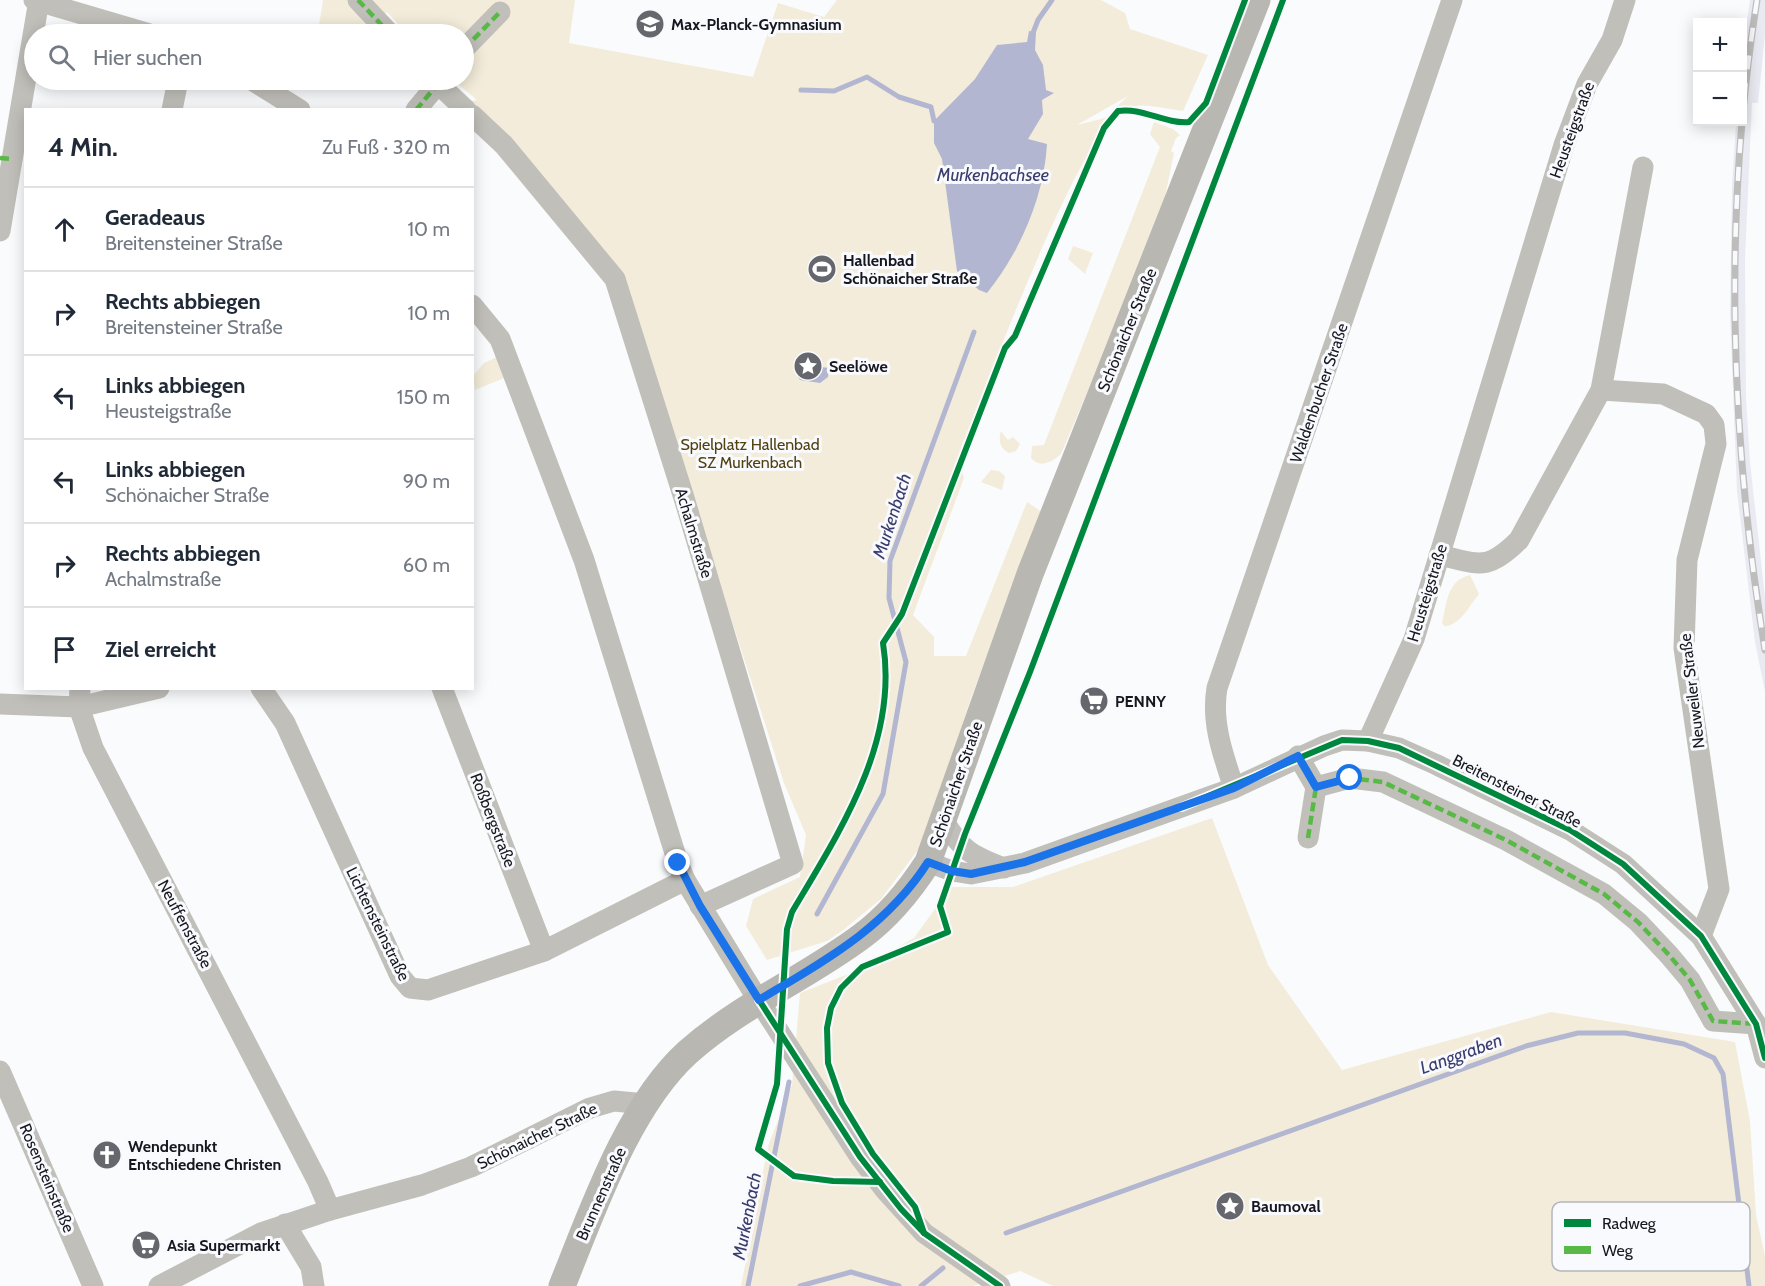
<!DOCTYPE html>
<html lang="de">
<head>
<meta charset="utf-8">
<style>
	body { margin:0; font-family:Cabin,sans-serif; background:#f6f6f7; color:#1f2937 }
	.controls { position:absolute; right:18px; top:18px; display:grid; overflow:hidden; border-radius:0px; box-shadow:0 3px 15px #0003 }
	.controls button { width:54px; height:54px; display:grid; place-items:center; padding:0; border:0; border-bottom:2px solid #e0e1e3; background:#fff; color:#1f2937; font:30px sans-serif }
	.stop { position:absolute; width:18px; height:18px; margin:-14px; border:4px solid #1a73e8; border-radius:50%; background:#fff }
	.stop.end { background:#1a73e8; border-color:#fff; box-shadow:0 2px 6px #0008 }
	.list { margin:0; padding:0; list-style:none }
	h2 { display:flex; justify-content:space-between; align-items:center; height:78px; margin:0; padding:0 24px; font-size:26px }
	h2 small { font-size:20px; font-weight:400; color:#747a83 }
	.list li { display:grid; grid-template-columns:39px 1fr auto; gap:18px; align-items:center; box-sizing:border-box; height:84px; padding:0 24px; border-top:2px solid #e0e1e3 }
	.list b { display:block; font-size:22px; white-space:nowrap }
	.list p { margin:0; font-size:20px; white-space:nowrap; color:#747a83 }
	.list em { font-size:20px; font-style:normal; color:#747a83 }
	.icon { flex:none; width:33px; height:33px; fill:none; stroke:currentColor; stroke-width:2; stroke-linecap:round; stroke-linejoin:round }
	.map { position:relative; flex:none; width:1765px; height:1286px; overflow:hidden }
	.search { position:absolute; background:#fff; box-shadow:0 3px 15px #0003; left:24px; top:24px; width:450px; height:66px; display:flex; align-items:center; gap:15px; box-sizing:border-box; padding:0 21px; border-radius:33px; color:#747a83; font-size:22px }
	.panel { position:absolute; background:#fff; box-shadow:0 3px 15px #0003; left:24px; top:108px; width:450px; height:582px; border-radius:0px }
	.map>svg:first-child { display:block }
	.built { fill:#eaebf2 }
	.green { fill:#f3ecda; fill-rule:evenodd }
	.water { fill:#b2b6d0 }
	.lines { fill:none; stroke-linecap:round; stroke-linejoin:round }
	.stream { stroke:#b2b6d0; stroke-width:5 }
	.minor { stroke:#c1bfba; stroke-width:21 }
	.major { stroke:#b9b7b2; stroke-width:27 }
	.rail-casing { stroke:#bebdbc; stroke-width:7 }
	.rail { stroke:#f9fafe; stroke-width:4.5; stroke-dasharray:14; stroke-linecap:butt }
	.quiet { stroke:#58b947; stroke-width:4.5; stroke-dasharray:9 4.5; stroke-linecap:butt }
	.cycleway-casing { stroke:#f9fafe; stroke-width:10 }
	.cycleway { stroke:#00873e; stroke-width:6 }
	.route { stroke:#1a73e8; stroke-width:8 }
	.labels { text-anchor:middle; dominant-baseline:central; stroke-width:6; stroke-linejoin:round; paint-order:stroke }
	.poi-label { font-size:16px; font-weight:bold; fill:#17181f; stroke:#f9fafe; text-anchor:start }
	.street-label { font-size:16px; fill:#17181f; stroke:#f9fafe }
	.park-label { font-size:16px; fill:#514010; stroke:#f9fafe }
	.water-label { font-size:18px; font-style:italic; fill:#3a3c6e; stroke:#f9fafe }
	.key { fill:#f9fafe; stroke:#b5b6bb; stroke-width:1.5 }
	.key-label { font-size:16px; fill:#17181f }
</style>
</head>
<body>
<div class="map">
<svg width="1765" height="1286" viewBox="0 0 1765 1286">
	<rect width="100%" height="100%" fill="#fafbfd"/>
	<path class="built" d="M1750,0H1765V36L1758,103H1752L1745,259L1746,398L1750,462L1765,597V692L1755,642L1737,492L1730,314L1732,184L1736,122H1742V53Z"/>
	<g class="green">
		<path d="M323,0H575L569,43L753,77L778,3L824,17L837,0H1101L1125,13L1130,29L1208,55L1183,111C1166,109 1140,101 1124,109C1081,127 979,403 958,458L964,478L913,615L934,637V656H966L1027,502L1042,512L971,698L924,842L881,899L842,931L827,941L767,960L746,926L753,899L800,877L806,835L784,783L621,276L467,102L477,100L453,80H464V34H407L387,12L371,34H321L318,32ZM1128,96L1105,118L1077,125Z"/>
		<path d="M1154,122L1173,129L1180,135L1176,138L1171,151L1174,153L1160,221L1061,454C1052,462 1040,469 1031,458L1032,446L1044,445L1160,147L1150,134Z"/>
		<path d="M1073,246L1093,253L1085,274L1068,259Z"/>
		<path d="M497,357L504,378L475,390L473,376L484,363Z"/>
		<path d="M1001,431L1008,440L1013,437L1020,444L1016,451L1009,453C1000,449 998,440 1001,431Z"/>
		<path d="M991,470L999,471L1005,476L1002,490L981,482Z"/>
		<path d="M1470,575L1479,594C1470,605 1459,627 1444,626L1442,623C1447,602 1447,581 1470,575Z"/>
		<path d="M1212,818L1268,965L1342,1070L1551,1012L1735,1042L1750,1121L1756,1215L1765,1256V1286H1053L1020,1271L973,1286H741L768,1146L792,1085L800,993L856,971L914,938L951,887H1013Z"/>
	</g>
	<g class="water">
		<path d="M1029,31L1036,32L1035,50L1043,65L1046,90L1054,93L1042,100L1043,114L1028,139L1047,144C1044,197 1020,252 987,293L979,290L957,271L942,159L934,143V121L975,79L997,45L1027,42Z"/>
		<path d="M797,358L815,360L821,367L829,368L828,377L820,383L800,380L795,372Z"/>
	</g>
	<g class="lines">
		<g class="stream">
			<path d="M1031,38L1038,20L1052,0"/>
			<path d="M801,90L834,91L867,77L899,97L931,107L934,121"/>
			<path d="M817,914L883,794L906,662L889,598L890,561L974,332"/>
			<path d="M1006,1233L1526,1046L1578,1033H1625L1684,1044L1714,1058L1723,1074L1749,1286"/>
			<path d="M748,1286L789,1082"/>
			<path d="M800,1286L851,1272L899,1286"/>
			<path d="M921,1286L943,1268"/>
		</g>
		<g class="minor">
			<path d="M34,0L150,34"/>
			<path d="M358,0L390,34"/>
			<path d="M464,49L500,12"/>
			<path d="M252,80L300,110"/>
			<path d="M434,80L466,110"/>
			<path d="M172,110L178,80"/>
			<path d="M416,110L441,80"/>
			<path d="M472,115L504,145L615,279L684,498L793,864L700,906"/>
			<path d="M0,231L39,0"/>
			<path d="M472,305L500,339L584,560L678,863L685,880L752,990L860,1157L886,1191L924,1233L1000,1286"/>
			<path d="M1601,390L1663,394L1706,414L1714,425L1716,444L1687,560L1684,648L1719,889L1701,936"/>
			<path d="M1439,555C1479,564 1487,572 1519,540L1601,390L1643,167"/>
			<path d="M80,688L79,707L159,688"/>
			<path d="M261,688L285,723L400,976L410,988L428,990L544,951L685,880"/>
			<path d="M442,688L544,951"/>
			<path d="M0,704L79,707L93,748L318,1182L330,1210"/>
			<path d="M1368,741L1414,639L1564,145L1587,84L1612,40L1625,0"/>
			<path d="M1298,756L1316,787L1350,778L1383,782L1506,840L1604,894L1638,922L1669,955L1690,980L1713,1021L1756,1024"/>
			<path d="M1234,788C1223,755 1211,722 1217,688L1452,0"/>
			<path d="M944,821C961,850 972,856 1004,868"/>
			<path d="M1308,838L1316,787"/>
			<path d="M928,862L952,871L971,874L1025,863L1234,788L1324,746L1342,740L1368,741L1399,748L1435,764L1570,830L1623,864L1701,936L1756,1024L1765,1058"/>
			<path d="M0,1071L93,1286"/>
			<path d="M285,1224L311,1267L314,1286"/>
			<path d="M159,1286L261,1233L330,1210L422,1185L471,1167L590,1108L614,1101L646,1104"/>
		</g>
		<path class="major" d="M562,1286C592,1212 628,1106 688,1052C741,1005 806,978 862,936C889,916 910,890 928,862L1030,574L1257,0"/>
		<g class="rail-casing">
			<path id="rail" d="M1757,0C1723,214 1730,437 1765,650"/>
		</g>
		<use href="#rail" class="rail"/>
		<g class="quiet">
			<path d="M358,0L390,34"/>
			<path d="M464,49L500,12"/>
			<path d="M416,110L441,80"/>
			<path d="M0,158L11,159"/>
			<path d="M1298,756L1316,787L1350,778L1383,782L1506,840L1604,894L1638,922L1669,955L1690,980L1713,1021L1756,1024"/>
			<path d="M1308,838L1316,787"/>
		</g>
		<g class="cycleway-casing">
			<g id="cycleway">
				<path d="M1182,807L1342,740L1368,741L1399,748L1570,830L1623,864L1701,936L1756,1024L1765,1058"/>
				<path d="M759,1000L860,1157L901,1209L924,1233L1000,1286"/>
				<path d="M880,1182L833,1181L794,1176L758,1149L777,1084L787,929L792,912C840,831 899,742 883,643L902,614L1005,348L1015,336L1104,128L1118,111C1142,107 1164,124 1189,122L1206,103L1245,0"/>
				<path d="M924,1233L915,1207L873,1154L842,1103L828,1063L827,1028L831,1008L841,988L862,967L948,932L940,906L965,834L1030,672L1283,0"/>
			</g>
		</g>
		<use href="#cycleway" class="cycleway"/>
	</g>
	<g class="lines">
		<path class="route" d="M678,863L700,906L759,1000C824,961 886,928 928,862L952,871L971,874L1025,862L1234,788L1298,756L1316,787L1350,778"/>
	</g>
	<defs>
		<g id="school-disc" transform="scale(1.5)"><circle r="9.5" fill="#66676d" stroke="#f9fafe"/><path d="M0-5L7-2L0 1L-7-2ZM-4 1L0 2.5L4 1V4Q0 6-4 4Z" fill="#fff"/></g>
		<g id="stadium-disc" transform="scale(1.5)"><circle r="9.5" fill="#66676d" stroke="#f9fafe"/><path d="M0-5a6.5 5 0 1 0 0 10a6.5 5 0 1 0 0-10ZM-3.5-1.8h7v3.6h-7Z" fill="#fff"/></g>
		<g id="sight-disc" transform="scale(1.5)"><circle r="9.5" fill="#66676d" stroke="#f9fafe"/><path d="M0-6L1.8-2.2L6-1.7L2.9 1.2L3.7 5.4L0 3.3L-3.7 5.4L-2.9 1.2L-6-1.7L-1.8-2.2Z" fill="#fff"/></g>
		<g id="supermarket-disc" transform="scale(1.5)"><circle r="9.5" fill="#66676d" stroke="#f9fafe"/><path d="M-6-5.5h2.5l.6 2H6L4.5 2H-2.5L-4.4-4H-6ZM-1.5 3.2a1.3 1.3 0 1 0 .1 0ZM3 3.2a1.3 1.3 0 1 0 .1 0Z" fill="#fff"/></g>
		<g id="church-disc" transform="scale(1.5)"><circle r="9.5" fill="#66676d" stroke="#f9fafe"/><path d="M-1.2-6h2.4v3.5h3.3v2.4h-3.3V6h-2.4V-.1h-3.3v-2.4h3.3Z" fill="#fff"/></g>
	</defs>
	<g fill-rule="evenodd">
		<use href="#school-disc" x="650" y="24"/>
		<use href="#stadium-disc" x="822" y="269"/>
		<use href="#sight-disc" x="808" y="366"/>
		<use href="#supermarket-disc" x="1094" y="701"/>
		<use href="#church-disc" x="107" y="1155"/>
		<use href="#sight-disc" x="1230" y="1206"/>
		<use href="#supermarket-disc" x="146" y="1245"/>
	</g>
	<g class="labels">
		<g class="poi-label">
			<text x="671" y="24">Max-Planck-Gymnasium</text>
			<text x="843" y="260">Hallenbad<tspan x="843" dy="18">Schönaicher Straße</tspan></text>
			<text x="829" y="366">Seelöwe</text>
			<text x="1115" y="701">PENNY</text>
			<text x="128" y="1146">Wendepunkt<tspan x="128" dy="18">Entschiedene Christen</tspan></text>
			<text x="1251" y="1206">Baumoval</text>
			<text x="167" y="1245">Asia Supermarkt</text>
		</g>
		<g class="street-label">
			<text transform="translate(1572 130) rotate(-70)">Heusteigstraße</text>
			<text transform="translate(1127 330) rotate(-68)">Schönaicher Straße</text>
			<text transform="translate(1319 393) rotate(-71)">Waldenbucher Straße</text>
			<text transform="translate(694 533) rotate(73)">Achalmstraße</text>
			<text transform="translate(1427 593) rotate(-73)">Heusteigstraße</text>
			<text transform="translate(1692 691) rotate(-97)">Neuweiler Straße</text>
			<text transform="translate(956 784) rotate(-71)">Schönaicher Straße</text>
			<text transform="translate(1517 791) rotate(27)">Breitensteiner Straße</text>
			<text transform="translate(493 820) rotate(69)">Roßbergstraße</text>
			<text transform="translate(185 924) rotate(62)">Neuffenstraße</text>
			<text transform="translate(378 924) rotate(64)">Lichtensteinstraße</text>
			<text transform="translate(537 1136) rotate(-26)">Schönaicher Straße</text>
			<text transform="translate(47 1178) rotate(67)">Rosensteinstraße</text>
			<text transform="translate(601 1194) rotate(-66)">Brunnenstraße</text>
		</g>
		<g class="park-label">
			<text x="750" y="444">Spielplatz Hallenbad<tspan x="750" dy="18">SZ Murkenbach</tspan></text>
		</g>
		<g class="water-label">
			<text x="993" y="175">Murkenbachsee</text>
			<text transform="translate(892 516) rotate(-72)">Murkenbach</text>
			<text transform="translate(1461 1054) rotate(-20)">Langgraben</text>
			<text transform="translate(747 1216) rotate(-79)">Murkenbach</text>
		</g>
	</g>
	<rect x="1552" y="1202" width="198" height="69" rx="9" class="key"/>
	<rect x="1564" y="1219" width="27" height="8" fill="#00873e"/>
	<rect x="1564" y="1246" width="27" height="8" fill="#58b947"/>
	<g class="key-label">
		<text x="1602" y="1229">Radweg</text>
		<text x="1602" y="1256">Weg</text>
	</g>
</svg>
<div class="controls">
<button>+</button>
<button>−</button>
</div>
<div class="stop" style="left:1350px;top:778px"></div>
<div class="stop end" style="left:678px;top:863px"></div>
<div class="search"><svg class="icon" aria-label="search" viewBox="0 0 24 24"><circle cx="10" cy="10" r="6"/><path d="M15 15l6 6"/></svg>Hier suchen</div>
<section class="panel">
<h2>4 Min.<small>Zu Fuß · 320 m</small></h2>
<ul class="list">
<li><svg class="icon" aria-label="ahead" viewBox="0 0 24 24"><path d="M12 20V5M6 11l6-6 6 6"/></svg><div><b>Geradeaus</b><p>Breitensteiner Straße</p></div><em>10 m</em></li>
<li><svg class="icon" aria-label="right" viewBox="0 0 24 24"><path d="M7 20v-9h11M14 6l5 5-5 5"/></svg><div><b>Rechts abbiegen</b><p>Breitensteiner Straße</p></div><em>10 m</em></li>
<li><svg class="icon" aria-label="left" viewBox="0 0 24 24"><path d="M17 20v-9H6M10 6l-5 5 5 5"/></svg><div><b>Links abbiegen</b><p>Heusteigstraße</p></div><em>150 m</em></li>
<li><svg class="icon" aria-label="left" viewBox="0 0 24 24"><path d="M17 20v-9H6M10 6l-5 5 5 5"/></svg><div><b>Links abbiegen</b><p>Schönaicher Straße</p></div><em>90 m</em></li>
<li><svg class="icon" aria-label="right" viewBox="0 0 24 24"><path d="M7 20v-9h11M14 6l5 5-5 5"/></svg><div><b>Rechts abbiegen</b><p>Achalmstraße</p></div><em>60 m</em></li>
<li><svg class="icon" aria-label="arrive" viewBox="0 0 24 24"><path d="M6 21V4h12l-3 4 3 4H6"/></svg><div><b>Ziel erreicht</b></div></li>
</ul>
</section>
</div>
</body>
</html>
